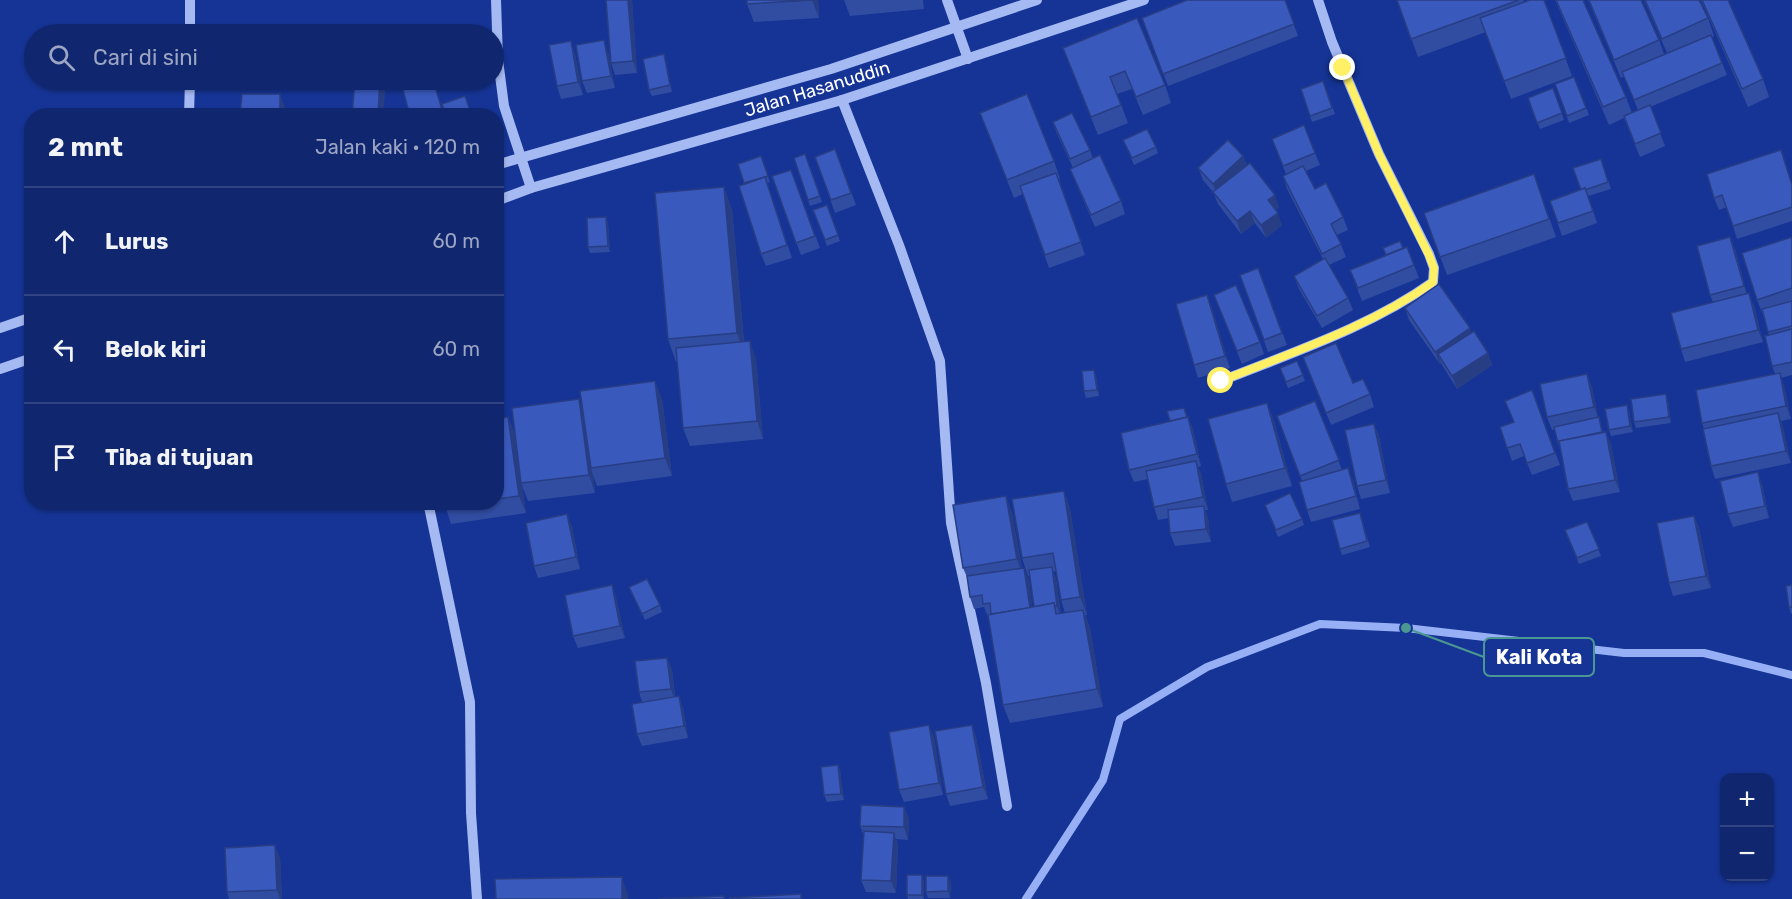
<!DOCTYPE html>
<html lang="id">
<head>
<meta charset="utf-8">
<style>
	body { margin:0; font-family:Rubik,sans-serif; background:#192f75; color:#f1f3f6 }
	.controls { position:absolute; right:18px; bottom:18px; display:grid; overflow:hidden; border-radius:12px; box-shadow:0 2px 4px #0004 }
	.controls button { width:54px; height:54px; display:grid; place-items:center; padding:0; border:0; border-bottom:2px solid #304483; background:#102770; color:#f1f3f6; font:30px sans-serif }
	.stop { position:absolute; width:18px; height:18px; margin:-14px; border:4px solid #fff066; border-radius:50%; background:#fff }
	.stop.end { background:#fff066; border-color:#fff; box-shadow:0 2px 6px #0008 }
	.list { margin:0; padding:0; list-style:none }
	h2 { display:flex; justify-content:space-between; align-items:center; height:78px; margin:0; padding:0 24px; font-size:26px }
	h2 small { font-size:20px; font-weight:400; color:#9ca5c3 }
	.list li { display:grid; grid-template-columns:39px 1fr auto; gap:18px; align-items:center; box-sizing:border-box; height:108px; padding:0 24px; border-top:2px solid #304483 }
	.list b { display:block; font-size:22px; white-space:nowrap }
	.list em { font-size:20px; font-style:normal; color:#9ca5c3 }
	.icon { flex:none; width:33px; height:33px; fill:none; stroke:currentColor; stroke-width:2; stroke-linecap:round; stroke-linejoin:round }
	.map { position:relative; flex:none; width:1792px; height:899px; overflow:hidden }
	.search { position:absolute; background:#102770; box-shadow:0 2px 4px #0004; left:24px; top:24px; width:480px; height:66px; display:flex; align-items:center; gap:15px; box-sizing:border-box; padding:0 21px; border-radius:33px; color:#9ca5c3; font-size:22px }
	.panel { position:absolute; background:#102770; box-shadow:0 2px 4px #0004; left:24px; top:108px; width:480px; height:402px; border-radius:24px }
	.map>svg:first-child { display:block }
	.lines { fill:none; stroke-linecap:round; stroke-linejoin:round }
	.stream { stroke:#97b0f5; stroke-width:8 }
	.minor { stroke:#a5b9f2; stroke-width:10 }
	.wall { fill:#314da2; fill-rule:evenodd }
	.shaded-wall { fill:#283e84 }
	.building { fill:#3959bc; stroke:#283e84; stroke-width:1.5 }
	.route { stroke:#fff066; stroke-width:8 }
	.labels { text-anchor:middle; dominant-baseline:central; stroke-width:6; stroke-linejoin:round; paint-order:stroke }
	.street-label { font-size:18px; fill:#fff; stroke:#153495 }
	.leader { fill:none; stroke:#4b9892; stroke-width:2 }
	.callout-dot { fill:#4b9892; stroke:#153495; stroke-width:2 }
	.callout { fill:#153495; stroke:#4b9892; stroke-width:2 }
	.callout-label { font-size:20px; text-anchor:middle; font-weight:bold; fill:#fff }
</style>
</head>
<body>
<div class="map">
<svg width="1792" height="899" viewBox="0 0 1792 899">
	<rect width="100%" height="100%" fill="#153495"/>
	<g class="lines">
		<path class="stream" d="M1026,899L1103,780L1120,719L1207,667L1320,624L1406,628L1624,653H1704L1792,675"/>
		<g class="minor">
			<path d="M496,0L498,60L504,106L531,188"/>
			<path d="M947,0L968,59"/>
			<path d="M190,34V0"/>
			<path d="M842,100L899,245L940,361L951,523L986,683L1007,806"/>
			<path d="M189,116L190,80"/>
			<path d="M496,165L831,69L1037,0"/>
			<path d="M496,201L531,188L842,100L1144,0"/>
			<path d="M0,328L32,317"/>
			<path d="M0,369L32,358"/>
			<path d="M1221,381C1293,352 1370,327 1433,282L1434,268L1429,254L1379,154L1332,42L1318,0"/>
			<path d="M428,502L470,702L471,813L477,899"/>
		</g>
	</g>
	<g class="wall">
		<path d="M606,0H632L637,73L615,75L611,63Z"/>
		<path d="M818,0L819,18L754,22L747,4Z"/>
		<path d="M844,0H923L924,9L850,16Z"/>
		<path d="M1285,0L1298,36L1168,86L1142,18Z"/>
		<path d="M1397,0H1523L1524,2L1544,0L1572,76L1511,99L1486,32L1418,57Z"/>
		<path d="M1555,0H1583L1626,97L1632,113L1638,110L1624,76L1621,78L1588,0L1659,40L1664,54L1667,53L1644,0H1699L1708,18L1714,36L1712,37L1727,75L1650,107L1665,146L1640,157L1624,118L1609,125Z"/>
		<path d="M1701,0H1728L1763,79L1769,97L1748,107Z"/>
		<path d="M1063,48L1165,85L1171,103L1143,115L1132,89L1117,94L1128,123L1098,135Z"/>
		<path d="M608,52L615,88L587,93L582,81Z"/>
		<path d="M575,54L583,95L561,99L557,86Z"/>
		<path d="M666,61L672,92L652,96L649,90Z"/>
		<path d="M1574,77L1589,115L1569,123L1555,84Z"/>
		<path d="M1323,81L1335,114L1312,122L1301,89Z"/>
		<path d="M1553,88L1564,120L1540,129L1528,98Z"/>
		<path d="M980,113L1054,161L1060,179H1059L1085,255L1049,268L1023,194L1014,198Z"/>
		<path d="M1053,122L1090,150L1093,159L1121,201L1125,214L1095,227L1075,181L1070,169L1073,168L1057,134Z"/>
		<path d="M1272,139L1315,153L1320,165L1306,171L1315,189L1343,217L1348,230L1337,235L1346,257L1329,265L1348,298L1353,310L1322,328L1299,289L1294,276L1323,259L1287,189L1283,176L1286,174Z"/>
		<path d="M1123,140L1156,147L1158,153L1134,165Z"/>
		<path d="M835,149L856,205L835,213L815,157Z"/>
		<path d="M1781,150L1792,183V221L1737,239L1727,207L1719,210L1714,198Z"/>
		<path d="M805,154L822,202L810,206L794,158Z"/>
		<path d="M761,156L770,182L767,183L792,258L766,266L761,254L744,184Z"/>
		<path d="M1243,156L1247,166L1279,207L1276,210L1282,225L1266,238L1255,223L1241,234L1218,204L1213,192L1203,180L1198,168Z"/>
		<path d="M1601,159L1611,189L1588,196L1597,223L1562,236L1550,201L1581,190Z"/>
		<path d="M791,170L820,248L801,255L776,189Z"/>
		<path d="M1534,174L1556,237L1447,275L1424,213Z"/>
		<path d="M724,187L732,210L744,341L756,359L763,439L690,446L683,428L677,362H676L668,339Z"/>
		<path d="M827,205L840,241L827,246L813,210Z"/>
		<path d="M608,223L610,252L590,253L588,247Z"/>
		<path d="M1792,237V375L1781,378L1784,386L1791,419L1781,421L1791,463L1715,479L1711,466L1704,429L1702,423L1775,374L1772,366L1769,335L1764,317L1757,300Z"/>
		<path d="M1403,248L1414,265L1419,278L1362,301L1350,270Z"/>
		<path d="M1735,249L1747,294L1754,306L1763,342L1685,362L1681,349L1713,302L1710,295Z"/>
		<path d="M1258,268L1287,345L1268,352L1240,275Z"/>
		<path d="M1207,295L1230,368L1198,378L1194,365Z"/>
		<path d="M1214,295L1260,342L1264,354L1242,364Z"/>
		<path d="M1405,308L1471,333L1488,353L1492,365L1457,389L1441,363L1440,364L1409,320Z"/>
		<path d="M1303,357L1353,383L1370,394L1374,407L1331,425Z"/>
		<path d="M1297,361L1305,381L1288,388L1280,368Z"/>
		<path d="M1094,370L1096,376L1099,396L1086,398L1084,391Z"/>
		<path d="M1592,387L1598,417L1603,432L1611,444L1620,492L1573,501L1568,489L1561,449L1558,443L1555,429L1552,430L1547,417Z"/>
		<path d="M1532,390L1560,465L1532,475L1524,456L1512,461L1500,427L1513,422Z"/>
		<path d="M662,399L672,476L597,486L593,475L595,493L528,501L521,483L583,409Z"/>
		<path d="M1315,401L1342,470L1353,480L1360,509L1311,522L1307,510L1302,481L1277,416Z"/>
		<path d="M1668,401L1671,423L1636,428L1634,422Z"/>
		<path d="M1267,403L1274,421L1292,486L1232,502L1226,484Z"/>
		<path d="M1627,405L1629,411L1633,432L1611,436L1609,430Z"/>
		<path d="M508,417L515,435L526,513L451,524L444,502H496V419Z"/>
		<path d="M1187,417L1193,429L1201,466L1198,467L1201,473L1208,510H1205L1208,518L1211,542L1175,546L1170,533L1169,518L1158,520L1154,507L1148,479L1134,482L1129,470Z"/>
		<path d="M1374,424L1379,436L1390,493L1361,499L1357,486Z"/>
		<path d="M1762,484L1769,518L1733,527L1728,514Z"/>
		<path d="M1064,491L1070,509L1087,615H1085L1090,628L1103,707L1010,723L1003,705L988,617L984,607L974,609L970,597L967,577L963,568L1006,496L1012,513L1022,568L1029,580L1032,607H1034L1030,576H1028L1022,558ZM1056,571L1061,600L1065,613L1061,614L1056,579L1053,572Z"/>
		<path d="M1265,505L1302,519L1304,525L1278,537Z"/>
		<path d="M1694,516L1699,528L1711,588L1673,596L1669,583Z"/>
		<path d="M1362,520L1370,547L1342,555L1340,549Z"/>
		<path d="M1587,522L1601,556L1579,564L1567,536Z"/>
		<path d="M572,526L580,569L538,578L534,566Z"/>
		<path d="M612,585L616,598L625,638L578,648L573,636Z"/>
		<path d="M1792,585V613L1791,614L1789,607Z"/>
		<path d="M629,587L660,605L662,612L645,620Z"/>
		<path d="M667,658L672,670L675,696L683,708L688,738L642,746L637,734L642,702L639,692Z"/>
		<path d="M972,725L976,737L988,799L950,806L946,794Z"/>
		<path d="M934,737L943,795L904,802L899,790Z"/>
		<path d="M838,765L840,771L844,800L827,802L824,795Z"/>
		<path d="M904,807L909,819L908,840L896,839L898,845L896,893L866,892L861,880L864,836L860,826Z"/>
		<path d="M280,858L282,899H229L227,892Z"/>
		<path d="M924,881V899H908L907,895Z"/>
		<path d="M951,882L950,898H928L926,892Z"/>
	</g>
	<g class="shaded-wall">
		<path d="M628,0H632L637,73L633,61Z"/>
		<path d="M812,0H818L819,18Z"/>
		<path d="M604,40L608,52L615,88L611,76Z"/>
		<path d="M571,41L575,54L583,95L578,82Z"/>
		<path d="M664,54L666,61L672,92L670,85Z"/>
		<path d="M380,80H385L386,82L383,116H378Z"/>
		<path d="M280,94L285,107V116H280Z"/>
		<path d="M1243,156L1248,169L1217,196L1213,184Z"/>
		<path d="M724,187L732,210L745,356L737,333Z"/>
		<path d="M1275,195L1279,207L1273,213L1268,200Z"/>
		<path d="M1250,211L1255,223L1241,234L1237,221Z"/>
		<path d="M1278,213L1282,225L1266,238L1261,225Z"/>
		<path d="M606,217L608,223L610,252L608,246Z"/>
		<path d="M1730,237L1735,249L1748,298L1744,286Z"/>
		<path d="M1749,293L1754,306L1763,342L1758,330Z"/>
		<path d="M1207,295L1212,307L1230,368L1225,356Z"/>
		<path d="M1470,328L1474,341L1438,354L1441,363L1440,364L1435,352Z"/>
		<path d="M750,341L756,359L763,439L757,421Z"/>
		<path d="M1488,353L1492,365L1457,389L1452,376Z"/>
		<path d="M1094,370L1096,376L1099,396L1097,390Z"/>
		<path d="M1780,373L1784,386L1791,419L1786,406Z"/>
		<path d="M1587,374L1592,387L1599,420L1594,407Z"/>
		<path d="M655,381L662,399L672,476L665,458Z"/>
		<path d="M1666,394L1668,401L1671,423L1669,417Z"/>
		<path d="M579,399L586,417L591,468L593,475L595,493L589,475Z"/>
		<path d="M1267,403L1274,421L1292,486L1285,468Z"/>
		<path d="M1627,405L1629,411L1633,432L1630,426Z"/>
		<path d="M1778,413L1783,426L1791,463L1786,451Z"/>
		<path d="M508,417L515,435L526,513L519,496Z"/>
		<path d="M1188,417L1193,429L1201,466L1197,454Z"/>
		<path d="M1374,424L1379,436L1390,493L1386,480Z"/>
		<path d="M1606,432L1611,444L1620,492L1615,480Z"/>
		<path d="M1196,461L1201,473L1208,510L1203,497Z"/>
		<path d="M1348,468L1353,480L1360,509L1356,496Z"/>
		<path d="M1758,472L1762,484L1769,518L1765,506Z"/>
		<path d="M1064,491L1070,509L1087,615L1080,597Z"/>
		<path d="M1006,496L1012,513L1023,576L1017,559Z"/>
		<path d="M1204,506L1208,518L1211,542L1206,529Z"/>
		<path d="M567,514L572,526L580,569L576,557Z"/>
		<path d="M1694,516L1699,528L1711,588L1706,576Z"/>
		<path d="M1052,567L1056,579L1061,618L1057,606Z"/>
		<path d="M1024,568L1029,580L1034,621L1030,609Z"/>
		<path d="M612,585L616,598L625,638L620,626Z"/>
		<path d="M1083,610L1090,628L1103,707L1097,689Z"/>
		<path d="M667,658L672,670L675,701L671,689Z"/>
		<path d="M679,696L683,708L688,738L684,726Z"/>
		<path d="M929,725L934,737L943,795L939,783Z"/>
		<path d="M972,725L976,737L988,799L983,787Z"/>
		<path d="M838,765L840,771L844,800L841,794Z"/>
		<path d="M904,807L909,819L908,840L904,827Z"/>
		<path d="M894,833L898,845L896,893L891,881Z"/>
		<path d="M275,845L280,858L282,899H280L277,890Z"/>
		<path d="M922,875L924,881V899L922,895Z"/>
		<path d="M948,876L951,882L950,898L948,891Z"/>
		<path d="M622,877L628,895V899H622Z"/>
	</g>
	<g class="building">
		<path d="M606,0H628L633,61L611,63Z"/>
		<path d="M747,0H812L747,4Z"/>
		<path d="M1187,0H1285L1294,24L1163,74L1142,18Z"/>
		<path d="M1397,0H1519L1411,39Z"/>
		<path d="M1530,0H1544L1566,58L1504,81L1480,18Z"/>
		<path d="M1556,0H1583L1626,97L1603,107Z"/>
		<path d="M1589,0H1641L1659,40L1614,60Z"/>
		<path d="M1645,0H1699L1708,18L1662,39Z"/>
		<path d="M1702,0H1728L1763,79L1742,89Z"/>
		<path d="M1137,18L1165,85L1136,97L1125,71L1110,77L1121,105L1091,117L1063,48Z"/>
		<path d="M1711,35L1722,63L1634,100L1622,72Z"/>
		<path d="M604,40L611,76L582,81L576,45Z"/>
		<path d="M571,41L578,82L557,86L549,45Z"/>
		<path d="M664,54L670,85L649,90L643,59Z"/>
		<path d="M1574,77L1586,108L1567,116L1555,84Z"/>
		<path d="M355,80H380L378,116H352Z"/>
		<path d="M424,80H433L444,116H410L402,86Z"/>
		<path d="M1323,81L1332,108L1310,116L1301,89Z"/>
		<path d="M1553,88L1562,113L1537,123L1528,98Z"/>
		<path d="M242,94H280V116H240Z"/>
		<path d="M1027,94L1054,161L1007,180L980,113Z"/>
		<path d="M465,96L472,116H446L442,104Z"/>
		<path d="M1650,105L1661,133L1635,144L1624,116Z"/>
		<path d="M1072,113L1090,150L1070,159L1053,122Z"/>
		<path d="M1304,125L1315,153L1283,166L1272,139Z"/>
		<path d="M1147,129L1156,147L1132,158L1123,140Z"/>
		<path d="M1228,140L1243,156L1213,184L1198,168Z"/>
		<path d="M835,149L851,193L831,200L815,157Z"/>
		<path d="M1781,150L1792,185V207L1733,226L1722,195L1714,198L1707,174Z"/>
		<path d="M805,154L820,196L808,200L794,158Z"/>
		<path d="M1100,155L1121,201L1091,215L1070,169Z"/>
		<path d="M761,156L768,176L744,183L738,164Z"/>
		<path d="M1601,159L1608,182L1585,190V188L1581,190L1573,168Z"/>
		<path d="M1250,163L1275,195L1268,200L1278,213L1261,225L1250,211L1237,221L1213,192Z"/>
		<path d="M1303,166L1315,189L1326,183L1343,217L1331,224L1341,244L1322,254L1283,176Z"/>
		<path d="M791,170L815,236L796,243L772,176Z"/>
		<path d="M1056,173L1081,242L1045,255L1020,186Z"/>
		<path d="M1534,174L1549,219L1440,257L1424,213Z"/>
		<path d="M765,177L787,245L761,254L739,186Z"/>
		<path d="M724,187L737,333L668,339L655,193Z"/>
		<path d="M1585,188L1593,211L1558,223L1550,201Z"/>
		<path d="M827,205L838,235L825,240L813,210Z"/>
		<path d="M606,217L608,246L588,247L587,218Z"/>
		<path d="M1730,237L1744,286L1710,295L1697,246Z"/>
		<path d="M1792,237V288L1757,300L1742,253Z"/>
		<path d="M1400,241L1403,248L1386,255L1383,248Z"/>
		<path d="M1407,247L1414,265L1358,288L1350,270Z"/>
		<path d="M1325,258L1348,298L1317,316L1294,276Z"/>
		<path d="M1258,268L1282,333L1264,340L1240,275Z"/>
		<path d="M1439,284L1470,328L1435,352L1405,308Z"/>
		<path d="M1236,285L1260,342L1237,351L1214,295Z"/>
		<path d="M1749,293L1758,330L1681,349L1671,313Z"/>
		<path d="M1207,295L1225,356L1194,365L1176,304Z"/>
		<path d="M1792,301V326L1768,332L1762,309Z"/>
		<path d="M1792,329V362L1772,366L1765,336Z"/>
		<path d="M1474,331L1488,353L1452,376L1438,354Z"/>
		<path d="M750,341L757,421L683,428L676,348Z"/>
		<path d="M1336,343L1353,383L1363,379L1370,394L1326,413L1303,357Z"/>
		<path d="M1297,361L1303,375L1286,382L1280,368Z"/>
		<path d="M1094,370L1097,390L1084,391L1082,371Z"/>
		<path d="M1780,373L1786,406L1702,423L1696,390Z"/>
		<path d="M1587,374L1594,407L1547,417L1540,384Z"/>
		<path d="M655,381L665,458L591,468L580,391Z"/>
		<path d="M1532,390L1555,453L1527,463L1520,444L1507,448L1500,427L1514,422L1505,401Z"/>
		<path d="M1666,394L1669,417L1634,422L1631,399Z"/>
		<path d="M579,399L589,475L521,483L512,408Z"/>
		<path d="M1315,401L1339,460L1300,476L1277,416Z"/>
		<path d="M1267,403L1285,468L1226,484L1208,419Z"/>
		<path d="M1627,405L1630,426L1609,430L1605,409Z"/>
		<path d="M1184,408L1187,417L1170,421L1167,411Z"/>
		<path d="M1778,413L1786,451L1711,466L1703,429Z"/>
		<path d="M508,417L519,496L496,499V419Z"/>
		<path d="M1188,417L1197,454L1129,470L1121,433Z"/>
		<path d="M1599,417L1602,432L1559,441V443H1558L1554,427Z"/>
		<path d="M1374,424L1386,480L1357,486L1345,430Z"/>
		<path d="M1606,432L1615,480L1568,489L1559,441Z"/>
		<path d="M1196,461L1203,497L1154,507L1146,471Z"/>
		<path d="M1348,468L1356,496L1307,510L1299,482Z"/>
		<path d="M1758,472L1765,506L1728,514L1720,481Z"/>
		<path d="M1064,491L1080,597L1061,600L1053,553L1022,558L1012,499Z"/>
		<path d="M1290,493L1302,519L1276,530L1265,505Z"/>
		<path d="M1006,496L1017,559L963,568L953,505Z"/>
		<path d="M444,502H470L444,506Z"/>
		<path d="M1204,506L1206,529L1170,533L1168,510Z"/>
		<path d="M1360,513L1367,541L1340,549L1332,520Z"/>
		<path d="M567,514L576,557L534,566L526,523Z"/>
		<path d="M1694,516L1706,576L1669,583L1657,523Z"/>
		<path d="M1587,522L1599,549L1577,558L1565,530Z"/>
		<path d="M1052,567L1057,606H1054V603L1034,607L1029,570Z"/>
		<path d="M1024,568L1030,608L991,614L990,603L983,604L982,595L970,597L967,576Z"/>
		<path d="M647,579L660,605L642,614L629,587Z"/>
		<path d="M612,585L620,626L573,636L565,595Z"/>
		<path d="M1792,585V607H1789L1786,586Z"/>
		<path d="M1054,603L1056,614L1083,610L1097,689L1003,705L988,615Z"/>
		<path d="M667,658L671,689L639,692L635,661Z"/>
		<path d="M679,696L684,726L637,734L632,704Z"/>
		<path d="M929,725L939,783L899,790L889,732Z"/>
		<path d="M972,725L983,787L946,794L935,731Z"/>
		<path d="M838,765L841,794L824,795L821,767Z"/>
		<path d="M861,805L904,807V827L860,826Z"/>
		<path d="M864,831L894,833L891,881L861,880Z"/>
		<path d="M275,845L277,890L227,892L225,848Z"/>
		<rect x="907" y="875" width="15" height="20"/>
		<path d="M926,876H948V891L926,892Z"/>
		<path d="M622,877V899H496L495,879Z"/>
		<path d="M801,894V899H731L730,898Z"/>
		<path d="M724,896V899H658Z"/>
	</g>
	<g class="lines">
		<path class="route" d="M1221,381C1293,352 1370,327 1433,282L1434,268L1429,255L1379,154L1343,68"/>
	</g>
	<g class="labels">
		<g class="street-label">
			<text transform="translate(817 89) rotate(-17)">Jalan Hasanuddin</text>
		</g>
	</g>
	<path class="leader" d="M1406 628L1484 657"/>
	<circle class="callout-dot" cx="1406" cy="628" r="6"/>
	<rect class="callout" x="1484" y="638" width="110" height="38" rx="6"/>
	<g class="callout-label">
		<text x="1539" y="664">Kali Kota</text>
	</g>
</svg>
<div class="controls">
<button>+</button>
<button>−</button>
</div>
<div class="stop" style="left:1221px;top:381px"></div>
<div class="stop end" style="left:1343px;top:68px"></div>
<div class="search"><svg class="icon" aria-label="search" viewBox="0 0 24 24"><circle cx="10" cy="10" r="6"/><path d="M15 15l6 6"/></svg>Cari di sini</div>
<section class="panel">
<h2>2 mnt<small>Jalan kaki · 120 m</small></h2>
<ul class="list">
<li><svg class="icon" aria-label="ahead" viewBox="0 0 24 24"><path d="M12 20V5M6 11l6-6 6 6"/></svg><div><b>Lurus</b></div><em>60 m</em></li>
<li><svg class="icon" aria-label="left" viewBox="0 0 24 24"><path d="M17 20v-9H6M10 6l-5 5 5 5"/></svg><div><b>Belok kiri</b></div><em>60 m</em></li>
<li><svg class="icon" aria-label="arrive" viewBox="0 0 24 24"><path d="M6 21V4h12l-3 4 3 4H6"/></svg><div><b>Tiba di tujuan</b></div></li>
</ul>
</section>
</div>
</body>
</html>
